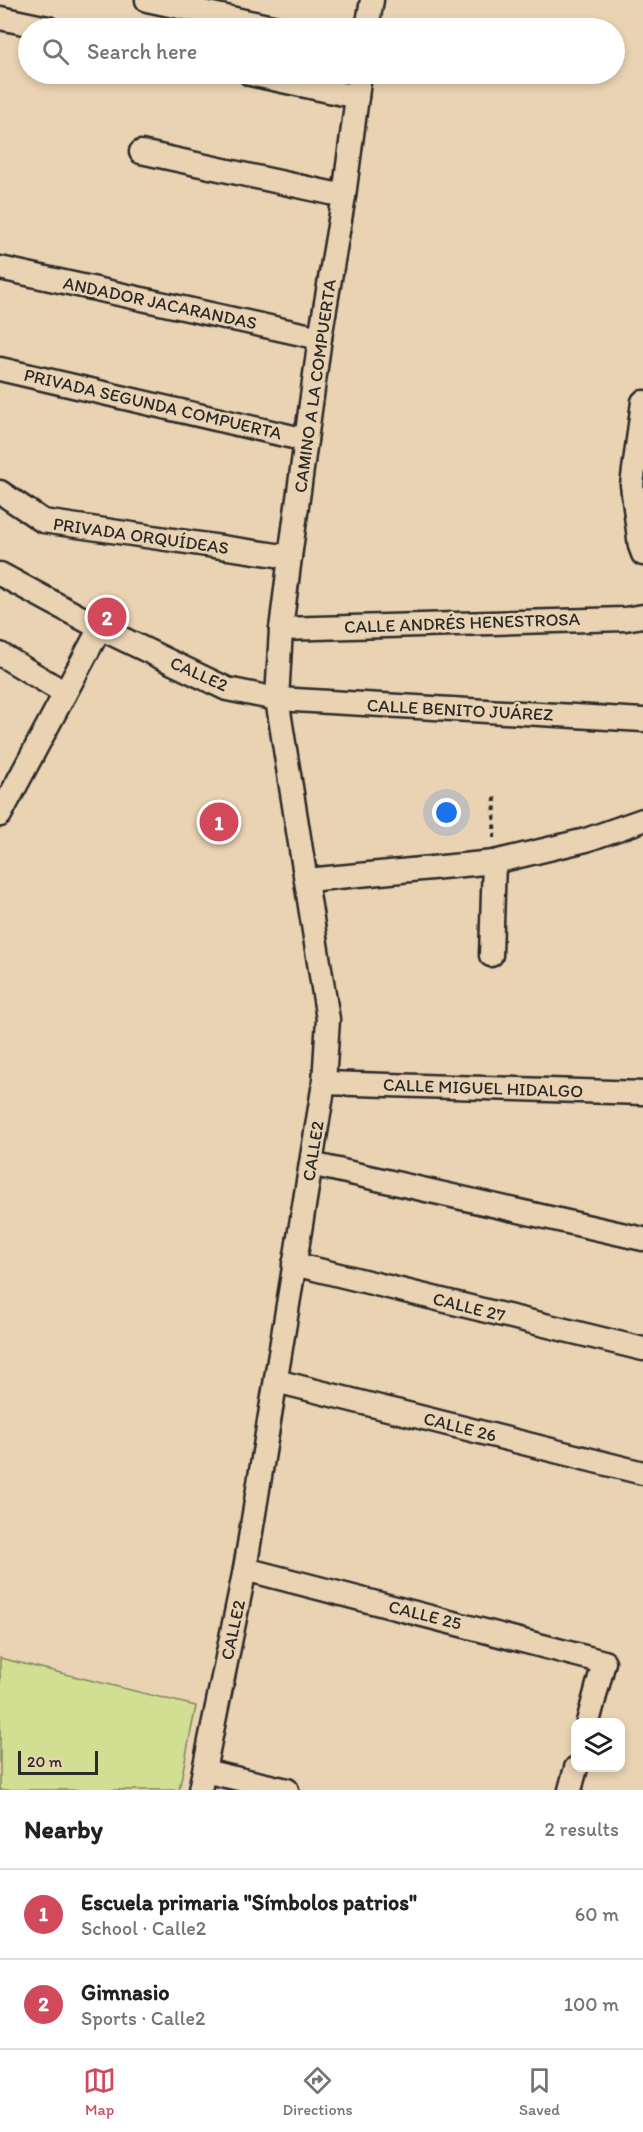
<!DOCTYPE html>
<html lang="en">
<head>
<meta charset="utf-8">
<style>
	body { margin:0; font-family:Itim,sans-serif; background:#f2f2f2; color:#202124 }
	.controls { position:absolute; right:18px; bottom:18px; display:grid; overflow:hidden; border-radius:12px; box-shadow:0 3px 9px #0003 }
	.controls button { width:54px; height:54px; display:grid; place-items:center; padding:0; border:0; border-bottom:2px solid #e0e0e0; background:#fff; color:#202124; font:30px sans-serif }
	.scale { position:absolute; left:18px; bottom:15px; width:80px; box-sizing:border-box; padding-left:6px; border:3px solid #2b2b2b; border-top:0; font-size:16px; line-height:21px; white-space:nowrap; color:#2b2b2b; -webkit-text-stroke:4px #ead3b3; paint-order:stroke }
	.you { position:absolute; left:447px; top:813px; width:21px; height:21px; margin:-15px; border:4px solid #fff; border-radius:50%; background:#1a73e8; box-shadow:0 0 0 9px #1a73e833 }
	.badge { display:grid; place-items:center; width:39px; height:39px; border-radius:50%; background:#d1495b; color:#fff; font-size:20px; font-weight:700 }
	.pin { position:absolute; translate:-50% -50%; border:3px solid #fff; box-shadow:0 2px 6px #0006 }
	.list { margin:0; padding:0; list-style:none }
	h2 { display:flex; justify-content:space-between; align-items:center; height:78px; margin:0; padding:0 24px; font-size:26px }
	h2 small { font-size:20px; font-weight:400; color:#757577 }
	.list li { display:grid; grid-template-columns:39px 1fr auto; gap:18px; align-items:center; box-sizing:border-box; height:90px; padding:0 24px; border-top:2px solid #e0e0e0 }
	.list b { display:block; font-size:22px; white-space:nowrap }
	.list p { margin:0; font-size:20px; white-space:nowrap; color:#757577 }
	.list em { font-size:20px; font-style:normal; color:#757577 }
	.icon { flex:none; width:33px; height:33px; fill:none; stroke:currentColor; stroke-width:2; stroke-linecap:round; stroke-linejoin:round }
	.map { position:relative; flex:none; width:643px; height:1790px; overflow:hidden }
	.search { position:absolute; background:#fff; box-shadow:0 3px 9px #0003; left:18px; right:18px; top:18px; height:66px; display:flex; align-items:center; gap:15px; box-sizing:border-box; padding:0 21px; border-radius:33px; color:#757577; font-size:22px }
	.sheet { height:258px; background:#fff }
	nav { display:flex; justify-content:space-around; align-items:center; box-sizing:border-box; height:84px; border-top:2px solid #e0e0e0; background:#fff; font-size:16px; color:#757577 }
	nav a { display:grid; justify-items:center; gap:3px }
	nav .on { color:#d1495b }
	.map>svg:first-child { display:block }
	.green { fill:#d2de91; stroke:#7e845e; stroke-width:1.5 }
	.lines { fill:none; stroke-linecap:round; stroke-linejoin:round }
	.minor-casing { stroke:#2b2b2b; stroke-width:27 }
	.path { stroke:#2b2b2b; stroke-width:4; stroke-dasharray:4.5 4.5; stroke-linecap:butt }
	.minor { stroke:#ead3b3; stroke-width:22 }
	.labels { text-anchor:middle; dominant-baseline:central; stroke-width:5; stroke-linejoin:round; paint-order:stroke }
	.street-label { font-size:18px; fill:#2b2b2b; stroke:#ead3b3 }
</style>
</head>
<body>
<div class="map">
<svg width="643" height="1790" viewBox="0 0 643 1790">
	<rect width="100%" height="100%" fill="#ead3b3"/>
	<filter id="ink" filterUnits="userSpaceOnUse"><feTurbulence type="fractalNoise" baseFrequency=".0167" numOctaves="2"/><feDisplacementMap in="SourceGraphic" scale="12" xChannelSelector="R" yChannelSelector="G"/><feConvolveMatrix kernelMatrix="1 2 1 2 8 2 1 2 1" color-interpolation-filters="sRGB"/></filter>
	<g filter="url(#ink)">
		<path class="green" d="M0,1658L196,1706L179,1790H0Z"/>
		<g class="lines">
			<g class="minor-casing">
				<g id="minor">
					<path d="M147,0L277,28"/>
					<path d="M0,18L48,28"/>
					<path d="M367,28L372,0"/>
					<path d="M250,74L357,97"/>
					<path d="M141,152L344,196"/>
					<path d="M0,268L320,338"/>
					<path d="M0,369L306,440"/>
					<path d="M643,402L632,485L640,546L643,554"/>
					<path d="M0,492L43,521L290,557"/>
					<path d="M0,574L100,628L227,689L277,699L643,720"/>
					<path d="M281,629L625,619L643,616"/>
					<path d="M0,654L65,693"/>
					<path d="M0,815L100,628"/>
					<path d="M307,880L494,862L586,840L643,820"/>
					<path d="M491,955L494,862"/>
					<path d="M324,1083L643,1093"/>
					<path d="M311,1164L643,1239"/>
					<path d="M294,1264L643,1349"/>
					<path d="M276,1381L643,1473"/>
					<path d="M245,1569L604,1662L588,1722"/>
					<path d="M204,1771L287,1790"/>
					<path d="M200,1790L245,1569L324,1083L328,1019L277,699L281,629L290,557L320,338L344,196L360,74"/>
					<path d="M570,1790L576,1768"/>
				</g>
			</g>
			<path class="path" d="M494,838L495,794"/>
			<use href="#minor" class="minor"/>
		</g>
	</g>
	<g class="labels">
		<g class="street-label">
			<text transform="translate(160 303) rotate(12)">ANDADOR JACARANDAS</text>
			<text transform="translate(315 386) rotate(-82)">CAMINO A LA COMPUERTA</text>
			<text transform="translate(153 404) rotate(13)">PRIVADA SEGUNDA COMPUERTA</text>
			<text transform="translate(141 536) rotate(8)">PRIVADA ORQUÍDEAS</text>
			<text transform="translate(462 623) rotate(-2)">CALLE ANDRÉS HENESTROSA</text>
			<text transform="translate(199 674) rotate(24)">CALLE2</text>
			<text transform="translate(460 710) rotate(3)">CALLE BENITO JUÁREZ</text>
			<text transform="translate(483 1088) rotate(2)">CALLE MIGUEL HIDALGO</text>
			<text transform="translate(313 1151) rotate(-81)">CALLE2</text>
			<text transform="translate(469 1307) rotate(14)">CALLE 27</text>
			<text transform="translate(460 1427) rotate(14)">CALLE 26</text>
			<text transform="translate(425 1615) rotate(14)">CALLE 25</text>
			<text transform="translate(233 1630) rotate(-78)">CALLE2</text>
		</g>
	</g>
</svg>
<div class="controls">
<button><svg class="icon" aria-label="layers" viewBox="0 0 24 24"><path d="M12 4l9 5-9 5-9-5zM3 14l9 5 9-5"/></svg></button>
</div>
<div class="scale">20 m</div>
<div class="you"></div>
<div class="pin badge" style="left:219px;top:822px">1</div>
<div class="pin badge" style="left:107px;top:617px">2</div>
<div class="search"><svg class="icon" aria-label="search" viewBox="0 0 24 24"><circle cx="10" cy="10" r="6"/><path d="M15 15l6 6"/></svg>Search here</div>
</div>
<section class="sheet">
<h2>Nearby<small>2 results</small></h2>
<ul class="list">
<li><span class="badge">1</span><div><b>Escuela primaria &quot;Símbolos patrios&quot;</b><p>School · Calle2</p></div><em>60 m</em></li>
<li><span class="badge">2</span><div><b>Gimnasio</b><p>Sports · Calle2</p></div><em>100 m</em></li>
</ul>
</section>
<nav>
<a class="on"><svg class="icon" aria-label="map" viewBox="0 0 24 24"><path d="M3 6l6-2 6 2 6-2v14l-6 2-6-2-6 2zM9 4v14M15 6v14"/></svg>Map</a>
<a><svg class="icon" aria-label="directions" viewBox="0 0 24 24"><path d="M12 3l9 9-9 9-9-9zM9 14v-3h6M13 9l2 2-2 2"/></svg>Directions</a>
<a><svg class="icon" aria-label="saved" viewBox="0 0 24 24"><path d="M7 4h10v16l-5-4-5 4z"/></svg>Saved</a>
</nav>
</body>
</html>
